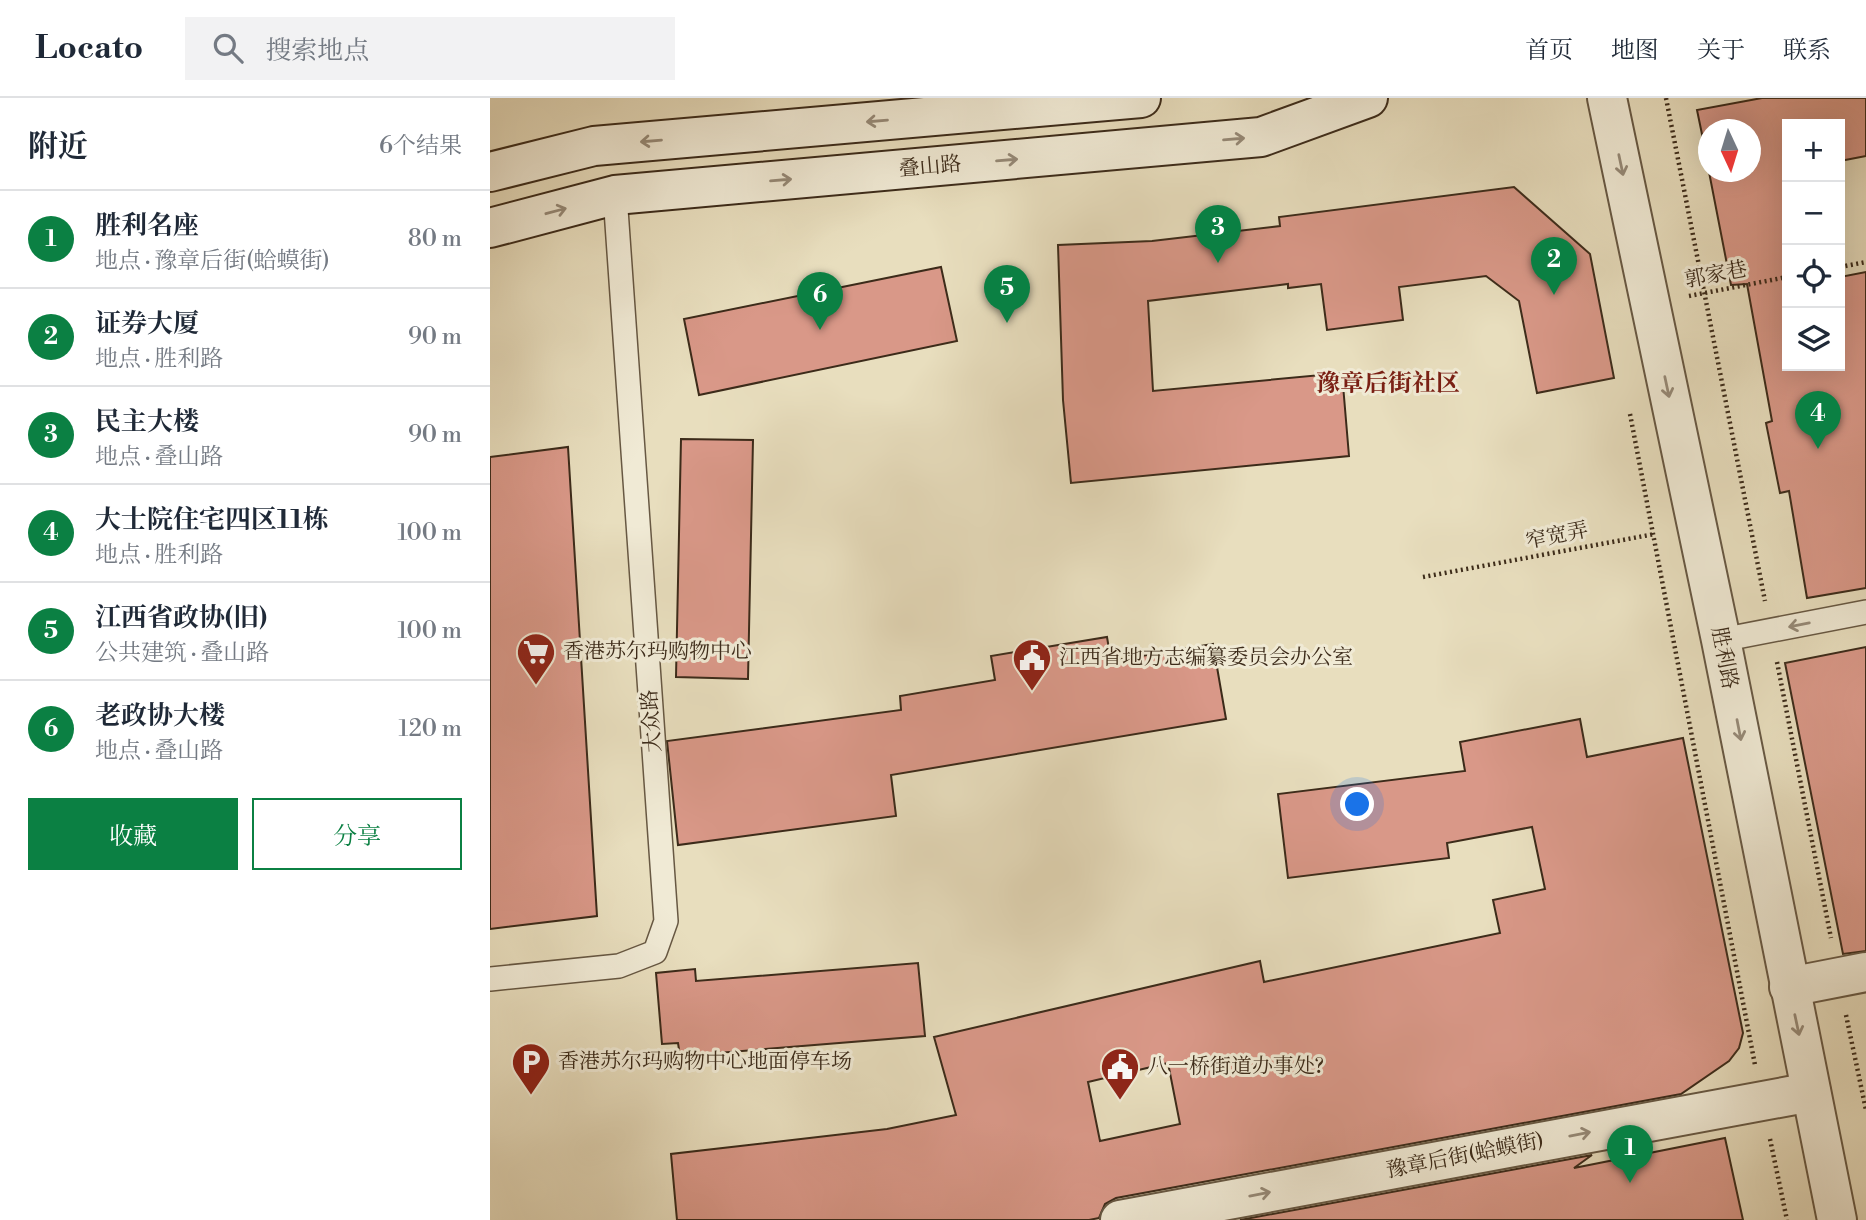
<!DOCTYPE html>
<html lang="zh">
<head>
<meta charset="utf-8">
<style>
	body { margin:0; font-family:"Libre Bodoni","Noto Serif SC",serif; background:#f2f2f3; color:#1f2937 }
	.controls { position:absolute; right:21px; top:21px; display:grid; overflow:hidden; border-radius:0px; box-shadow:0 7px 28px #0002 }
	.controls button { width:63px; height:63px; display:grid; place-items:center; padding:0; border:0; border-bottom:2px solid #e0e1e3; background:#fff; color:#1f2937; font:35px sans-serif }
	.compass { position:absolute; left:1208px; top:21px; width:63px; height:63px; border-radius:50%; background:#fff; box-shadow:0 7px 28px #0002; rotate:176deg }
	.you { position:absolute; left:868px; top:707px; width:24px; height:24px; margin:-18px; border:5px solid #fff; border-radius:50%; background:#1a73e8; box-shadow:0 0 0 10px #1a73e833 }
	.badge { display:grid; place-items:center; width:46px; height:46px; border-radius:50%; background:#0b8043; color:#fff; font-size:23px; font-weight:700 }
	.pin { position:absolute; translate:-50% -58px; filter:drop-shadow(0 2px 4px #0008) }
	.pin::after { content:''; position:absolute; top:37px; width:24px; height:21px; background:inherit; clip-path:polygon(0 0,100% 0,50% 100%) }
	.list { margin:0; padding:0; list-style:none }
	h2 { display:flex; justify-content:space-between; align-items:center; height:91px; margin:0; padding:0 28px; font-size:30px }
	h2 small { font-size:23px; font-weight:400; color:#747a83 }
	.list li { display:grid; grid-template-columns:46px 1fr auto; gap:21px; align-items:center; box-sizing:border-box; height:98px; padding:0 28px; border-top:2px solid #e0e1e3 }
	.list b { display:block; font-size:26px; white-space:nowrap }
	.list p { margin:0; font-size:23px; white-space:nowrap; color:#747a83 }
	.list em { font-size:23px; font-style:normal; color:#747a83 }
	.actions { display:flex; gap:14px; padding:21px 28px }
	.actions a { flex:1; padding:16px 0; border:2px solid #0b8043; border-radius:0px; text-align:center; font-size:24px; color:#0b8043 }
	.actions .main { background:#0b8043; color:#fff }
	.icon { flex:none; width:38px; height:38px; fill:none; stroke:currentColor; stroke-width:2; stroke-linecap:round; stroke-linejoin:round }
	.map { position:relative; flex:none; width:1376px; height:1122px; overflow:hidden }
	header { display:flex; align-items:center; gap:42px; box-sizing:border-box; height:98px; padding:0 35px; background:#fff; border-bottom:2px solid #e0e1e3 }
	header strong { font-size:33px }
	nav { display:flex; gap:38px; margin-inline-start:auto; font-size:24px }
	.search { width:490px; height:63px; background:#f2f2f3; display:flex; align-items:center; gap:18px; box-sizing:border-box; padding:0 24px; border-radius:0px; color:#747a83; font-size:26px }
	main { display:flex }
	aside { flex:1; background:#fff }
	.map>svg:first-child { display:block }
	.building { fill:#d99888; stroke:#3c2b1a; stroke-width:2; fill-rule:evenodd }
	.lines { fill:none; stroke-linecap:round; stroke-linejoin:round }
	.service-casing { stroke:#675843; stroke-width:26 }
	.minor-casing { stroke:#675843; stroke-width:42 }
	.tertiary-casing { stroke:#675843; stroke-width:42 }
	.secondary-casing { stroke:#3c2b1a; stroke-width:42 }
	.path { stroke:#3c2b1a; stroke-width:4.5; stroke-dasharray:2 3.5; stroke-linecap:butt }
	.service { stroke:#f0ead5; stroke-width:23 }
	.minor { stroke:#f0ead5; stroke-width:38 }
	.tertiary { stroke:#f0ead5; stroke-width:38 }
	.secondary { stroke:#f0ead5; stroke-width:38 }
	.oneway { stroke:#968a78 }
	.labels { text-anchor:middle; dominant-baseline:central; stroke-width:6; stroke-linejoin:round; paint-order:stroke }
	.street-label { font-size:21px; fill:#3c2b1a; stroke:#f0ead5 }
	.poi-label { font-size:21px; fill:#3c2b1a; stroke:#f0ead5; text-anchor:start }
	.quarter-label { font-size:24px; font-weight:bold; fill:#7a1f14; stroke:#f0ead5 }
</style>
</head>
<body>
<header>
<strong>Locato</strong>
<div class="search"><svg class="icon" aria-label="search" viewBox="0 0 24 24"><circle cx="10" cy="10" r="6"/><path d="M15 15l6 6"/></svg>搜索地点</div>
<nav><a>首页</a><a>地图</a><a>关于</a><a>联系</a></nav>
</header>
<main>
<aside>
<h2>附近<small>6个结果</small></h2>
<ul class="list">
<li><span class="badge">1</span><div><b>胜利名座</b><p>地点 · 豫章后街(蛤蟆街)</p></div><em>80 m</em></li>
<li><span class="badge">2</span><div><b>证券大厦</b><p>地点 · 胜利路</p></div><em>90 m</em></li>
<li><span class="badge">3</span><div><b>民主大楼</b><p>地点 · 叠山路</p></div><em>90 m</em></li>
<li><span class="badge">4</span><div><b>大士院住宅四区11栋</b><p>地点 · 胜利路</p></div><em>100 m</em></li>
<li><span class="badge">5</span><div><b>江西省政协(旧)</b><p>公共建筑 · 叠山路</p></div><em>100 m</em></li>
<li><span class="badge">6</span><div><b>老政协大楼</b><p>地点 · 叠山路</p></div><em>120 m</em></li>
</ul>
<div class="actions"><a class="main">收藏</a><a>分享</a></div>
</aside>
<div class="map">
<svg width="1376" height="1122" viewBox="0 0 1376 1122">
	<rect width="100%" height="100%" fill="#e8debe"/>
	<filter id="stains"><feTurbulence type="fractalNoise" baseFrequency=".00286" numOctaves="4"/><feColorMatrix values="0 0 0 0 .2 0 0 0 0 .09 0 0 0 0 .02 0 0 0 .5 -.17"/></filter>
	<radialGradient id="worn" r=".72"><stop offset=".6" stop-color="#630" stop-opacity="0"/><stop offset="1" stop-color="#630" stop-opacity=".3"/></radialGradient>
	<g class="building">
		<path d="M1272,0H1376V58L1350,63V26H1297V268H1350V179L1376,174V490L1317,500L1299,393L1290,395L1276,325L1282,323L1257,186L1241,187L1219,74H1261V32H1219V70L1207,12Z"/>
		<path d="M1024,89L1100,156L1124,280L1047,295L1029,203L996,178L909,189L913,222L837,232L831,186L798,190V186L658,203L663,293L852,275L859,358L581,385L573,302L568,147L662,143L790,128L789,119Z"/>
		<path d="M451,169L467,243L209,297L194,221Z"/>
		<path d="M191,341L263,342L258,581L186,579Z"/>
		<path d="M78,349L107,818L0,831V359Z"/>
		<path d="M617,539L621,563L723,546L736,621L401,677L406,718L188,747L177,643L411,612L410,598L505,582L501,558Z"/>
		<path d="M1376,549V853L1353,856L1295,565Z"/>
		<path d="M1090,621L1097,659L1193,640L1253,935L1249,950L1239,963L1191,996L626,1100L615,1106L609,1120L599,1122H187L181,1056L397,1031L466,1017L444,939L770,863L774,884L1010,835L1003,802L1055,791L1042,729L957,745L959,760L798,780L788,696L975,673L970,644ZM678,965L690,1026L610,1043L598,984Z"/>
		<path d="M428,865L435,938L190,958L188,945L172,946L166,875L205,871L206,883Z"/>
		<path d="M1235,1040L1253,1122H750L1102,1057L1084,1070Z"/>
	</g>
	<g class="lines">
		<g class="service-casing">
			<g id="service">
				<path d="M1231,542L1376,514"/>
				<path d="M0,881L129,868L165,854L176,823L125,97"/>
			</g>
		</g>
		<g class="minor-casing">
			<g id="minor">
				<path d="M1299,889L1376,874"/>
				<path d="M630,1122L1321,994"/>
			</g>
		</g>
		<g class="tertiary-casing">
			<path id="tertiary" d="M1117,0L1231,542L1347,1122"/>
		</g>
		<g class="secondary-casing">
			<g id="secondary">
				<path d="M0,74L104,48L651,0"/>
				<path d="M0,130L125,97L771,39L878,0"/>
			</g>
		</g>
		<g class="path">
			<path d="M1176,0L1275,503"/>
			<path d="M1350,169L1376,164"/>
			<path d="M1199,198L1297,179"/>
			<path d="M1140,316L1265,967"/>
			<path d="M933,479L1165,436"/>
			<path d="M1287,564L1341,840"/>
			<path d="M1356,917L1376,1012"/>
			<path d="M1280,1041L1297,1122"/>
		</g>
		<use href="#service" class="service"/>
		<use href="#minor" class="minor"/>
		<use href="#tertiary" class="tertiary"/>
		<use href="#secondary" class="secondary"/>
	</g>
	<defs><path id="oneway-shaft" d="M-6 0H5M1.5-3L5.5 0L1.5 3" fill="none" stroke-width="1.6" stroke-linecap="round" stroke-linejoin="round" transform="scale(1.75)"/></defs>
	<g class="oneway">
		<use href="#oneway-shaft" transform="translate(387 23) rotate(175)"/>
		<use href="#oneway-shaft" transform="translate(744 41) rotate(-5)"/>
		<use href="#oneway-shaft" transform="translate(161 43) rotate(175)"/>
		<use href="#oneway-shaft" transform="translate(517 62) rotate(-5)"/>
		<use href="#oneway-shaft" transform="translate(1131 67) rotate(78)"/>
		<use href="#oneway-shaft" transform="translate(291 82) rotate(-5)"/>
		<use href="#oneway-shaft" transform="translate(66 113) rotate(-15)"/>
		<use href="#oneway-shaft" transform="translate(1177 289) rotate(78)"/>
		<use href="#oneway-shaft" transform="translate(1309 527) rotate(169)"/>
		<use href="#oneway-shaft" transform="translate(1249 632) rotate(79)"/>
		<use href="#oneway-shaft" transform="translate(1307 927) rotate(78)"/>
		<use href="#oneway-shaft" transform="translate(1090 1036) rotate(-11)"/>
		<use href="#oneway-shaft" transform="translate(770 1096) rotate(-11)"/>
	</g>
	<defs>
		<g id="supermarket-pin" transform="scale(2.0125)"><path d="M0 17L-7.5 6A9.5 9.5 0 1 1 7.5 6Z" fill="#8f2418" stroke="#f0ead5"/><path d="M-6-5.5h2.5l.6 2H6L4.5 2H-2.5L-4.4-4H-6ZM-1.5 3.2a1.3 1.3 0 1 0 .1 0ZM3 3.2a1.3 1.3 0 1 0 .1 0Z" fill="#fff"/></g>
		<g id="civic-pin" transform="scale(2.0125)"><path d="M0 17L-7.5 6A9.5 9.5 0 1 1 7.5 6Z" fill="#8f2418" stroke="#f0ead5"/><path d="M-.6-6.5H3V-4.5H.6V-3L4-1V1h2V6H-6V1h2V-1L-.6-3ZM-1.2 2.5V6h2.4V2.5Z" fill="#fff"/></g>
		<g id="parking-pin" transform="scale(2.0125)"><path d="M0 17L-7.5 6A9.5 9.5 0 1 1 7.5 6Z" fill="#8f2418" stroke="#f0ead5"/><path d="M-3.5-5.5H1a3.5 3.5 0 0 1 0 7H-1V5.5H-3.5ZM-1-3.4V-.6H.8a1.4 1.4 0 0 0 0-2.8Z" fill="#fff"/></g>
	</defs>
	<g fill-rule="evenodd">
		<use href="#supermarket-pin" x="46" y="554"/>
		<use href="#civic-pin" x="542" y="560"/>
		<use href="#parking-pin" x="41" y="964"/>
		<use href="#civic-pin" x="630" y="969"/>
	</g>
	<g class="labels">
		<g class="street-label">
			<text transform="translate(440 69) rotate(-5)">叠山路</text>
			<text transform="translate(1226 177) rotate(-11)">郭家巷</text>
			<text transform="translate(1067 438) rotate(-11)">窄宽弄</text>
			<text transform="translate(1234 560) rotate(79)">胜利路</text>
			<text transform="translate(162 623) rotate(-94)">大众路</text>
			<text transform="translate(975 1058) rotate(-11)">豫章后街(蛤蟆街)</text>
		</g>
		<g class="poi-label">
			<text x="73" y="554">香港苏尔玛购物中心</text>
			<text x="569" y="560">江西省地方志编纂委员会办公室</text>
			<text x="68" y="964">香港苏尔玛购物中心地面停车场</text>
			<text x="657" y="969">八一桥街道办事处?</text>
		</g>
		<g class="quarter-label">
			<text x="898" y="286">豫章后街社区</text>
		</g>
	</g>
	<rect width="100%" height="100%" filter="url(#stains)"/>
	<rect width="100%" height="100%" fill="url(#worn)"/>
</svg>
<div class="controls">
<button>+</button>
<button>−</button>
<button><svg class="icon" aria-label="locate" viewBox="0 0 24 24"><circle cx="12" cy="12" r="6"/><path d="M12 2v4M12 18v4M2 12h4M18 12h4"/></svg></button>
<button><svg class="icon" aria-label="layers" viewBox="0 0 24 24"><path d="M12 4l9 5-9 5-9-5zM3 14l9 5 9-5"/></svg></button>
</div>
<svg class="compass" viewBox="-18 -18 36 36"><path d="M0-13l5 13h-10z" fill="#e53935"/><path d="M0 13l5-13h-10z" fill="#747a83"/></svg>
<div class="you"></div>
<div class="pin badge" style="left:1140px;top:1085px">1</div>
<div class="pin badge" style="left:1064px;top:197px">2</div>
<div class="pin badge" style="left:728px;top:165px">3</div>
<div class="pin badge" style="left:1328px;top:351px">4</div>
<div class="pin badge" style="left:517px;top:225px">5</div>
<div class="pin badge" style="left:330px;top:232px">6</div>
</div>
</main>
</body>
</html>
